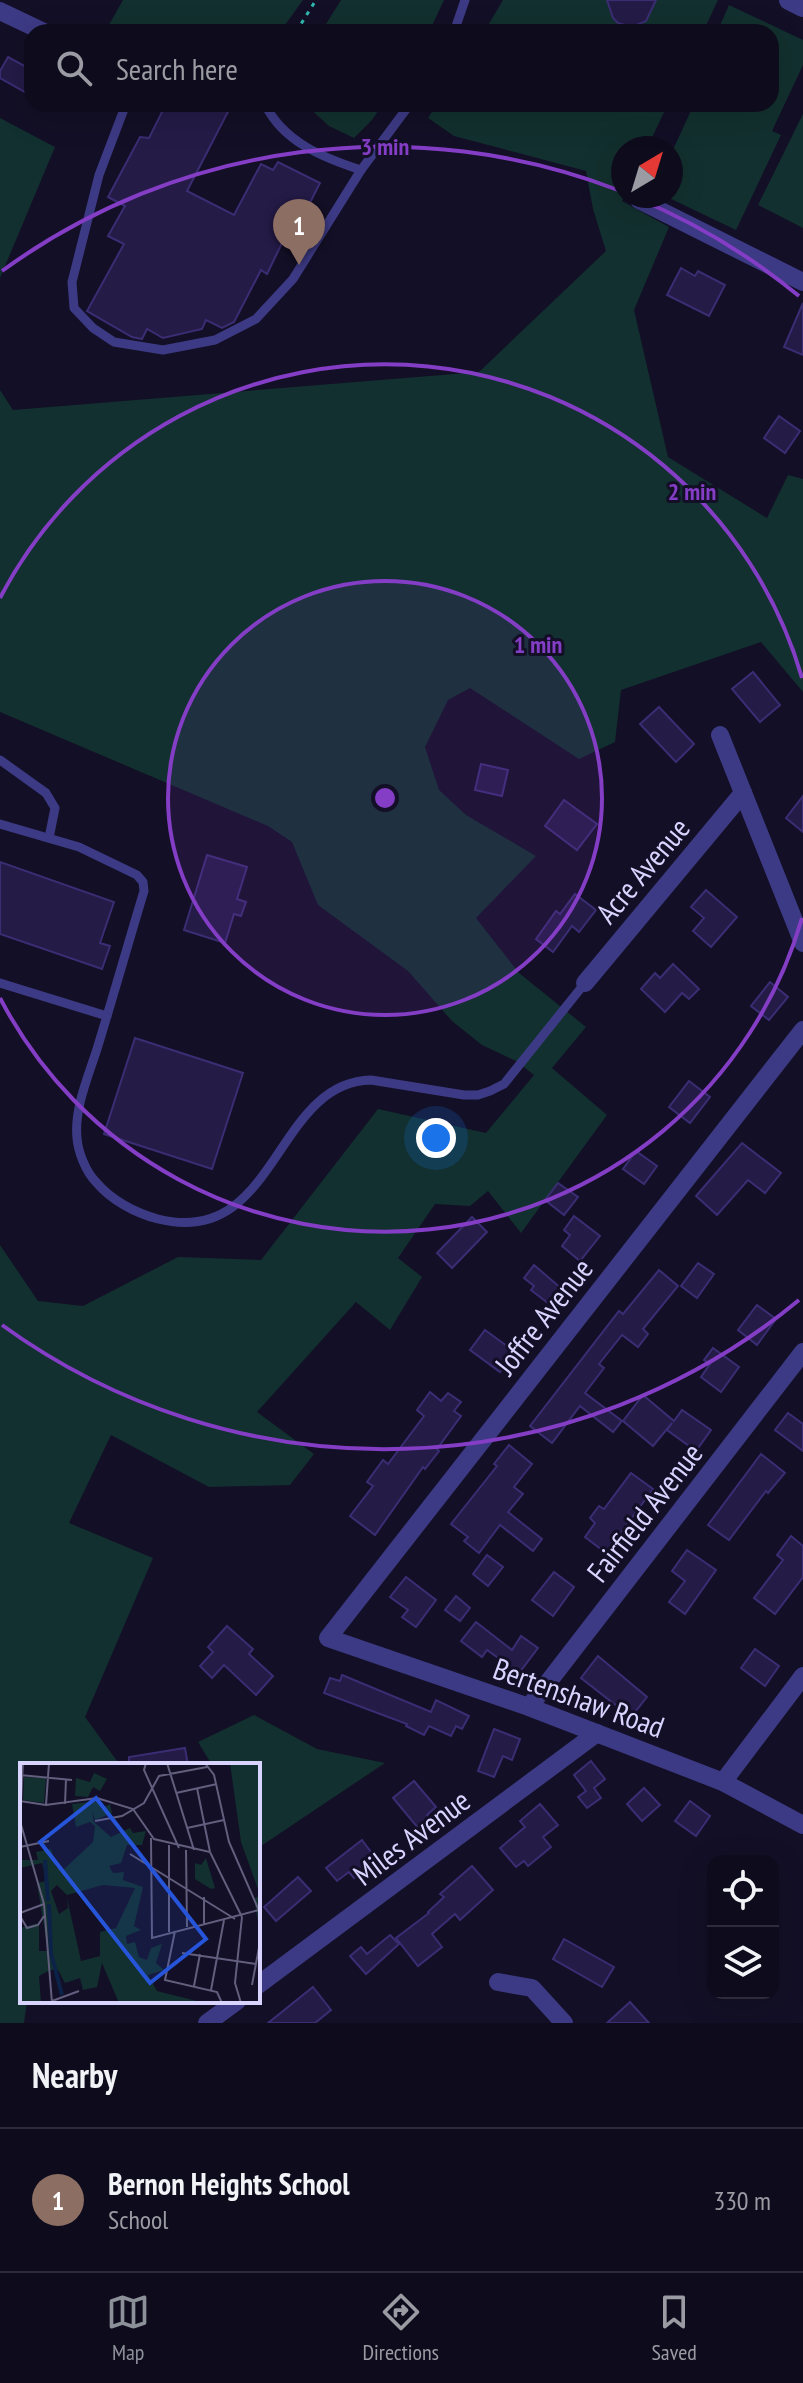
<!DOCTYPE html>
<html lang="en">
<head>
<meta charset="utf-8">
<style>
	body { margin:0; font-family:"PT Sans Narrow",sans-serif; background:#171425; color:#f1f3f6 }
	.controls { position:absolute; right:24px; bottom:24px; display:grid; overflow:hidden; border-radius:16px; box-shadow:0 8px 32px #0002 }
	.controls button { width:72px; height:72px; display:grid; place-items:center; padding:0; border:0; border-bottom:2px solid #2e2b3b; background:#0e0b1c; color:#f1f3f6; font:40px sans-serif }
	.compass { position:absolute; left:611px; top:136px; width:72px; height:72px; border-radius:50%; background:#0e0b1c; box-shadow:0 8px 32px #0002; rotate:38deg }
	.you { position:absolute; left:436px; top:1138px; width:28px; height:28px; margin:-20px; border:6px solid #fff; border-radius:50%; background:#1a73e8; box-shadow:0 0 0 12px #1a73e833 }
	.badge { display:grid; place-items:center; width:52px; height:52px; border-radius:50%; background:#8c9099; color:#fff; font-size:26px; font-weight:700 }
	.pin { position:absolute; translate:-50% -66px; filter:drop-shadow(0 2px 4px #0008) }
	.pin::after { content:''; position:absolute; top:42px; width:28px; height:24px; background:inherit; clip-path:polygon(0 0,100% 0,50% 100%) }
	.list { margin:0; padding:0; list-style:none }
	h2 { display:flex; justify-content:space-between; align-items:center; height:104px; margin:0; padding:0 32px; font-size:34px }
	h2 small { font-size:26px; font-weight:400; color:#9b9ba3 }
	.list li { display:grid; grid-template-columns:52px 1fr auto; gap:24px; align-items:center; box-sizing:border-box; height:144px; padding:0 32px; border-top:2px solid #2e2b3b }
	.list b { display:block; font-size:30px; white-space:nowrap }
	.list p { margin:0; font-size:26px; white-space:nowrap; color:#9b9ba3 }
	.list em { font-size:26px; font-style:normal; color:#9b9ba3 }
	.icon { flex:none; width:44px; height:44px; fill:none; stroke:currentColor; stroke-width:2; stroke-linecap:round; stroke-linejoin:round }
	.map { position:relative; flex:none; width:803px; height:2023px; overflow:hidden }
	.search { position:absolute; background:#0e0b1c; box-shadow:0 8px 32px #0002; left:24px; right:24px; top:24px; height:88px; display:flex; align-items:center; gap:20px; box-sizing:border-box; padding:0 28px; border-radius:24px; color:#9b9ba3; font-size:30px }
	.sheet { height:248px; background:#0e0b1c }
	nav { display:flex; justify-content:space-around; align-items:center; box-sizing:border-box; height:112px; border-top:2px solid #2e2b3b; background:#0e0b1c; font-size:22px; color:#9b9ba3 }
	nav a { display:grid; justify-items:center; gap:4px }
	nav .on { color:#8c9099 }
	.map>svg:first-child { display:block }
	.green { fill:#12302f }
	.building { fill:#241b47; stroke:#3b2d73; stroke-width:2 }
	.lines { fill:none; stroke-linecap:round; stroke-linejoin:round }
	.path { stroke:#2fb8b0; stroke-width:3; stroke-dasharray:4 6; stroke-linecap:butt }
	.service { stroke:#3d3a85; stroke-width:9 }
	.minor { stroke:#3d3a85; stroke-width:18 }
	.tertiary { stroke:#3d3a85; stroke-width:20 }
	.ring { fill:none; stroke:#843dc5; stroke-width:4 }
	.labels { text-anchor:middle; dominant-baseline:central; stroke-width:6; stroke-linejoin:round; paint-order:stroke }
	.street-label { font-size:30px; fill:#d9d4ff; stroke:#130f26 }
	.inset-river { fill:none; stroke:#0c2248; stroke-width:4 }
	.inset-road { fill:none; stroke:#625e7d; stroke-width:2 }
	.view { fill:#2655da; fill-opacity:0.15; stroke:#2655da; stroke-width:4 }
	.inset-edge { fill:none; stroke:#d9d4ff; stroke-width:4 }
	.centre { fill:#843dc5; stroke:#130f26; stroke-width:4 }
	.ring-label { font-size:24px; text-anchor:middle; font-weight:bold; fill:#843dc5; stroke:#130f26; stroke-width:6; stroke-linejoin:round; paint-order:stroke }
</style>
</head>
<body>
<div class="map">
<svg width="803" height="2023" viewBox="0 0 803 2023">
	<rect width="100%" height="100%" fill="#130f26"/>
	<g class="green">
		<path d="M123,0H303L280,32H105Z"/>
		<path d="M341,0H444L429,32H321Z"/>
		<path d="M503,0H718L703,32H484Z"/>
		<path d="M729,5L803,40V65L772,131L781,135L736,230L665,196H671V154L694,104H771V32H717Z"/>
		<path d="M305,104H383L372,120L354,138L329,126Z"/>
		<path d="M437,104H668L647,148H623L624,196L622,201L669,227L634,310L668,457L767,518L788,475L803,479V692L761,642L621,690L615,742L579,759L470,688L448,700L425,747L439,790L466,815L536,856L476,918L519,973L586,1027L552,1068L607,1115L521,1233L488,1191L470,1206L435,1204L398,1258L422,1277L390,1330L356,1302L257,1412L314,1454L290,1485L209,1487L111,1435L69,1523L153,1558L85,1717L120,1765H22V2001H27L24,2023H0V1245L38,1301L83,1306L178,1257L261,1260L378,1109L486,1133L534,1075L516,1061L482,1045L452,1021L408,971L318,905L292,842L268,826L0,712V390L13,410L479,372L606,251L593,209L586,171L454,136L428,118Z"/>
		<path d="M803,114V228L758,205Z"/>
		<path d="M0,118L55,147L0,278Z"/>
		<path d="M254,1715L317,1749L385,1763L258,1848V1765H212L198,1742Z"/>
	</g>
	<g class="building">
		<path d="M607,0H656L646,21L632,27L618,23L613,18Z"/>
		<path d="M8,57L32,70V96L0,78V71Z"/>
		<path d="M166,104H232L187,191L234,215L261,164L273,170L278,162L320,183L289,244L283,241L267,274L261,270L234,322L222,328L206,320L202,329L163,338L147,329L142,339L132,337L87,311L124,244L108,236L125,206L108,197L140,137L149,138Z"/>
		<path d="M681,268L695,276L698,271L725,285L709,316L667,295Z"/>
		<path d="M803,303V355L784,347Z"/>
		<path d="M779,416L800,431L785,453L764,438Z"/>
		<path d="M753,672L780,705L760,722L732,689Z"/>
		<path d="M659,707L694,744L676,762L640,724Z"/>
		<path d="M481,764L508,770L502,796L475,790Z"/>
		<path d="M803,796V832L786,818Z"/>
		<path d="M564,800L597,824L577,850L545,826Z"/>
		<path d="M207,855L247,867L237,899L246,902L241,916L234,914L225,943L184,930Z"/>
		<path d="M0,862L114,902L100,943L110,946L102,969L0,934Z"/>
		<path d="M706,890L737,917L711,947L693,931L704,918L691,907Z"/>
		<path d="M575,894L596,910L579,932L572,926L553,952L536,939L556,911L560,914Z"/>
		<path d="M673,964L699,989L689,999L682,993L665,1012L641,989L655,973L660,978Z"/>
		<path d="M770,982L788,997L769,1020L751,1006Z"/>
		<path d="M135,1038L243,1073L212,1169L104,1134Z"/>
		<path d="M689,1081L710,1097L690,1123L669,1107Z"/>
		<path d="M742,1143L781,1173L765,1193L748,1180L717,1215L696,1196Z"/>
		<path d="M636,1151L657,1166L644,1184L623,1169Z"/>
		<path d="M558,1183L578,1197L564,1215L545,1200Z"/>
		<path d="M574,1216L600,1236L580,1261L562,1246L570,1235L564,1230Z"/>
		<path d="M472,1217L487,1232L452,1268L437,1253Z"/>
		<path d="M698,1263L714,1274L697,1298L681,1286Z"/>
		<path d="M534,1265L562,1289L549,1304L531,1290L534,1286L524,1278Z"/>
		<path d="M659,1270L678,1286L643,1329L648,1334L638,1347L622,1335L599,1364L604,1368L585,1393L622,1421L613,1432L580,1406L552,1443L530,1426L619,1311L623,1314Z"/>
		<path d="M757,1305L776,1319L757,1345L738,1330Z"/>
		<path d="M485,1330L515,1352L500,1372L470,1350Z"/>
		<path d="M713,1348L739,1367L721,1392L701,1377L710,1364L704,1360Z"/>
		<path d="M430,1392L441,1401L448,1393L461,1402L454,1411L461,1416L437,1449L439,1451L425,1469L423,1467L375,1535L350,1516L373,1486L367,1482L383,1460L388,1464L424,1416L417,1410Z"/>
		<path d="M643,1395L674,1421L682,1410L711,1430L696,1451L667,1430L672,1423L653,1446L623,1421Z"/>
		<path d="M788,1413L803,1424V1451L775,1430Z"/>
		<path d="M509,1445L532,1464L514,1487L523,1494L508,1512L542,1539L533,1551L500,1525L479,1553L464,1541L468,1537L451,1524L497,1466L494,1464Z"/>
		<path d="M761,1454L785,1473L768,1493L766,1491L729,1540L708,1525Z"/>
		<path d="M631,1473L653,1489L606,1553L585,1537L595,1523L590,1518L599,1506L604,1509Z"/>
		<path d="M791,1536L803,1546V1577L775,1614L754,1598L783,1560L777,1555Z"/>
		<path d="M687,1550L716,1570L685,1614L669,1602L685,1581L672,1571Z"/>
		<path d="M487,1555L503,1567L488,1586L473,1574Z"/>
		<path d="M554,1572L574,1587L553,1616L532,1600Z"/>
		<path d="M406,1577L436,1600L416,1627L402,1617L408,1610L390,1597Z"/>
		<path d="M456,1596L470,1608L460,1621L445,1610Z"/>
		<path d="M476,1622L512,1650L521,1636L538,1648L519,1673L487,1650L482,1657L461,1641Z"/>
		<path d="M227,1626L253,1649L249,1654L273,1676L256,1695L224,1665L212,1678L200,1666L213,1652L208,1647Z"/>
		<path d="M755,1649L779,1666L765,1686L741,1668Z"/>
		<path d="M598,1656L647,1697L631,1717L581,1678Z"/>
		<path d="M342,1675L431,1712L436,1700L469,1716L462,1729L456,1726L451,1736L429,1726L424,1735L406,1726L407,1724L324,1693L330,1678L340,1681Z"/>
		<path d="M494,1729L520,1739L512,1760L503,1756L494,1777L478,1771Z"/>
		<path d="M185,1748L188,1765H129V1757Z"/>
		<path d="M591,1761L605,1779L594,1788L601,1798L587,1808L578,1797L586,1791L574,1775Z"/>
		<path d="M414,1781L436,1807L427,1815L430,1819L418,1828L393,1798Z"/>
		<path d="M644,1788L660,1805L642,1821L627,1804Z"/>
		<path d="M690,1801L710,1816L696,1836L675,1821Z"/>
		<path d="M540,1804L558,1825L543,1837L551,1847L528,1866L524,1861L516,1867L500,1848L525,1827L520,1821Z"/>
		<path d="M362,1840L377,1860L354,1878L349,1872L337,1881L326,1868Z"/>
		<path d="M472,1866L493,1890L460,1920L455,1914L432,1934L442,1947L418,1966L396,1938L429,1913L428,1912L444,1897L440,1894Z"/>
		<path d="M298,1877L311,1891L276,1921L264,1907Z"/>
		<path d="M390,1935L399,1944L366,1974L350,1956L361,1947L367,1954Z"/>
		<path d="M564,1939L614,1967L602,1987L553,1959Z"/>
		<path d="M313,1987L331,2010L315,2023H268Z"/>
		<path d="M630,2002L649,2023H607Z"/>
	</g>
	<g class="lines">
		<path class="path" d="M296,32L316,0"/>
		<g class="service">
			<path d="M454,32L465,0"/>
			<path d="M126,104L99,175L72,282L74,308L93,328L114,342L163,350L215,340L256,319L293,279L361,170L410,104"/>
			<path d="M265,104C283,142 324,158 361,170"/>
			<path d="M0,760L46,793L55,808L49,838"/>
			<path d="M0,824L79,847L137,875L143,882L144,891C128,944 113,997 97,1049C88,1077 74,1109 77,1138C78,1152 86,1172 96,1182C111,1200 135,1213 158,1219C277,1249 274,1082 371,1080L464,1095H478L490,1091L504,1084L585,983"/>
			<path d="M0,983L107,1016"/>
		</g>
		<g class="minor">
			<path d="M0,11L44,32"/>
			<path d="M639,200L803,282"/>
			<path d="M720,735L803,943"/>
			<path d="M585,983L743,793"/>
			<path d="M803,1030L328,1638L529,1707L723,1782L803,1825"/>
			<path d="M529,1707L803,1352"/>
			<path d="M723,1782L803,1676"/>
			<path d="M498,1982L532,1988L564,2023"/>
			<path d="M258,1985L597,1733"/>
			<path d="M207,2023L237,2001"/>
		</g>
		<path class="tertiary" d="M789,0L803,7"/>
	</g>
	<circle cx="385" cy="798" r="217" fill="#843dc5" fill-opacity=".12"/>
	<g class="ring">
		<circle cx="385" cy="798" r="217"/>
		<path d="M802 918A434 434 0 0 1 0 998M0 598A434 434 0 0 1 802 678"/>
		<path d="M799 1300A651 651 0 0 1 2 1325M2 271A651 651 0 0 1 618 190M634 197A651 651 0 0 1 799 296"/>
	</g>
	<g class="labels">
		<g class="street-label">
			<text transform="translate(642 870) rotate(-50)">Acre Avenue</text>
			<text transform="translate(543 1316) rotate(-52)">Joffre Avenue</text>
			<text transform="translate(644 1512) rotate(-52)">Fairfield Avenue</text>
			<text transform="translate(579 1697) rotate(20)">Bertenshaw Road</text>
			<text transform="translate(411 1837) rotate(-37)">Miles Avenue</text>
		</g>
	</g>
	<g transform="translate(20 1763)">
		<rect width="240" height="240" fill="#130f26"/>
		<path d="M210,0H240V170L234,136L240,132L221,79ZM74,10L87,16L80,28L73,24L68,34L55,33L56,15L70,19ZM4,14L26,15L24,40L3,37ZM79,38L81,46L90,41L92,50L75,57L72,48L74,59L91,74L110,65L113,70L126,68L122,82H107L101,100L89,103L93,110L104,109L103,117L123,124L114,163L121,167L106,173L107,181L115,179L119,194L127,197L131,185L142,181L136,200L144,207L128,212L137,228L185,240H99L82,200L77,224L63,227L60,215L45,220L38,207H30L19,213L21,240H0V165L19,160V188H28L17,120L27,118L22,100L0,105V97H18L16,89L31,86L36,104L43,107L73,79L75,63L70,59L56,64L52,41ZM37,122L47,132L83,122L115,125L96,165L80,169V193L61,198L47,135L48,145L39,151L31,128ZM186,95L195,125L191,126L175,116V100L181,102Z" fill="#12302f" fill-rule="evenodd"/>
		<path class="inset-river" d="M25,97L28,138M29,141L31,190L42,232"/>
		<path class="inset-road" d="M126,0L124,7L159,85M147,0L174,87M185,0L194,12L209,79L240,150M0,12L52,17M177,25L190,89M156,30L197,21M0,38L26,42L77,35L113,46L134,76L190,89L222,154M1,39L3,0M45,41L46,16M26,42L29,0M0,58L24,141L32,240M75,58L102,53L124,40L139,13L187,4M167,65L204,57M131,75L132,175L239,147M149,82V169M0,84L29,78M166,87L167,164M110,91L215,156M184,134V161M0,150L24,141M0,153L7,165L18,162L24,153M155,168L145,217L197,229L202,240M162,190L236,201M232,222L240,179M174,223L180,191M191,227L204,157M32,238L59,228M221,240L215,220L222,154"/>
		<path class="view" d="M76,35L186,176L130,220L20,79Z"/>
		<rect width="240" height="240" class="inset-edge"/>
	</g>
	<circle cx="385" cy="798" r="12" class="centre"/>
	<g class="ring-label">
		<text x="385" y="155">3 min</text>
		<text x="692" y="500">2 min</text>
		<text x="538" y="653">1 min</text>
	</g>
</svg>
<div class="controls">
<button><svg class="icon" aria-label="locate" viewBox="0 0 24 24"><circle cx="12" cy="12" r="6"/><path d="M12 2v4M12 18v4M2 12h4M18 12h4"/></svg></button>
<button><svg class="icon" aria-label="layers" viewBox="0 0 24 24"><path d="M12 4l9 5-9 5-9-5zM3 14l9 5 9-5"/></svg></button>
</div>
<svg class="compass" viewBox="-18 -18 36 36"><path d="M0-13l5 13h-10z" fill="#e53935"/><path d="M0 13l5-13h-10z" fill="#9b9ba3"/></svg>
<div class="you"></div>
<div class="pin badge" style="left:299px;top:265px;background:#8d6e63">1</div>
<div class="search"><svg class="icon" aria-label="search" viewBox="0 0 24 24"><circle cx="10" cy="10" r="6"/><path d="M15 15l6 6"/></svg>Search here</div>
</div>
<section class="sheet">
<h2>Nearby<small></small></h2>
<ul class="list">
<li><span class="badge" style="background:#8d6e63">1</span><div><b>Bernon Heights School</b><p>School</p></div><em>330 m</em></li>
</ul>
</section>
<nav>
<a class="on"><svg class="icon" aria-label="map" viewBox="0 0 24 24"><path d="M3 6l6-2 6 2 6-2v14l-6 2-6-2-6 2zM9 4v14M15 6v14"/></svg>Map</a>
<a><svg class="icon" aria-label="directions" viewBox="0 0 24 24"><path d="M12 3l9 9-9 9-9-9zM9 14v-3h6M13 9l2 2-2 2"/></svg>Directions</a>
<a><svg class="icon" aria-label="saved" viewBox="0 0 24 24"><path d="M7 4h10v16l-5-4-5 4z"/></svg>Saved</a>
</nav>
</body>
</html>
